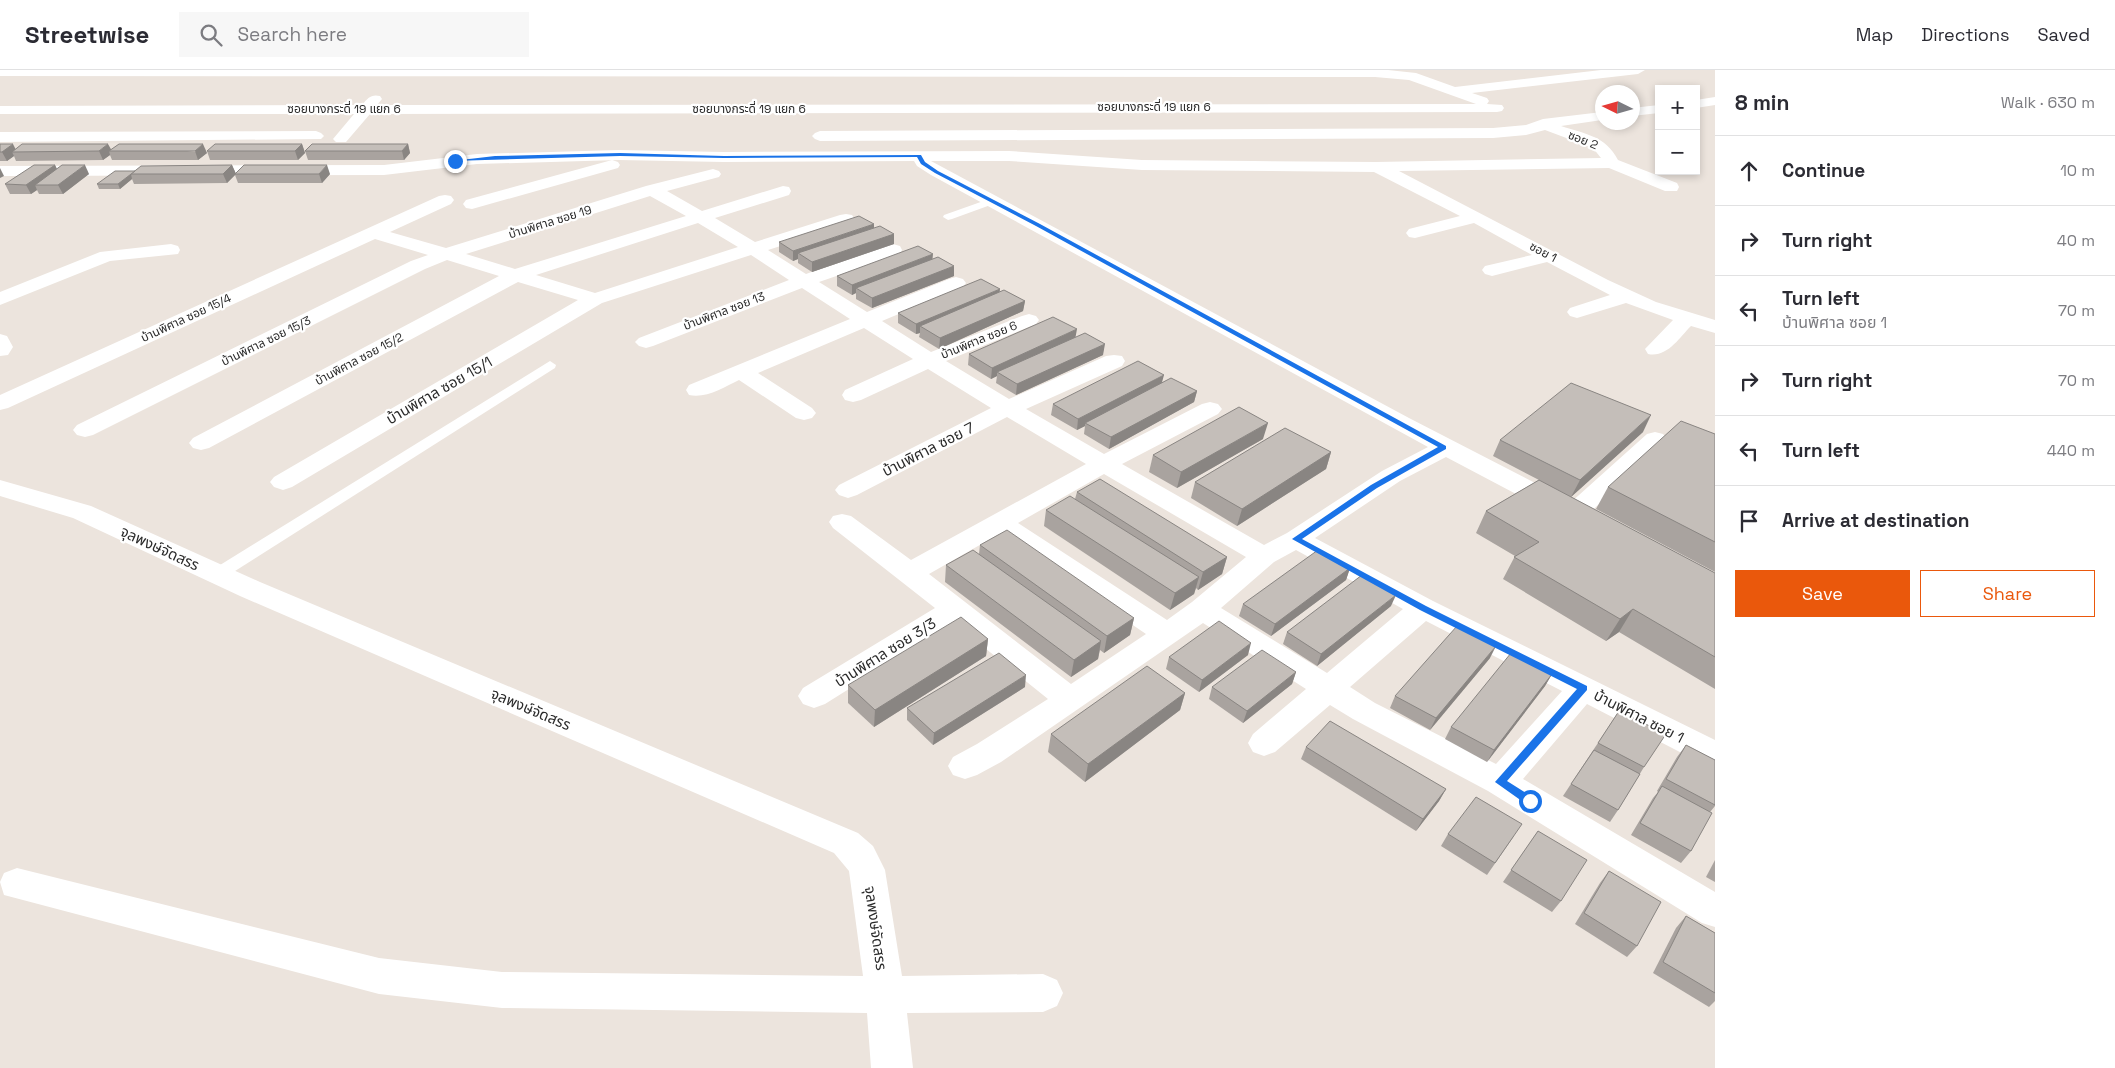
<!DOCTYPE html>
<html lang="en">
<head>
<meta charset="utf-8">
<style>
	body { margin:0; font-family:"Space Grotesk","Noto Sans Thai",sans-serif; background:#f7f7f7; color:#2b2b33 }
	.controls { position:absolute; right:15px; top:15px; display:grid; overflow:hidden; border-radius:0px; box-shadow:0 2px 8px #0003 }
	.controls button { width:45px; height:45px; display:grid; place-items:center; padding:0; border:0; border-bottom:1px solid #e1e1e2; background:#fff; color:#2b2b33; font:25px sans-serif }
	.compass { position:absolute; left:1595px; top:15px; width:45px; height:45px; border-radius:50%; background:#fff; box-shadow:0 2px 8px #0003; rotate:275deg }
	.stop { position:absolute; width:15px; height:15px; margin:-11px; border:4px solid #1a73e8; border-radius:50%; background:#fff }
	.stop.end { background:#1a73e8; border-color:#fff; box-shadow:0 1px 5px #0008 }
	.list { margin:0; padding:0; list-style:none }
	h2 { display:flex; justify-content:space-between; align-items:center; height:65px; margin:0; padding:0 20px; font-size:21px }
	h2 small { font-size:16px; font-weight:400; color:#7c7c81 }
	.list li { display:grid; grid-template-columns:32px 1fr auto; gap:15px; align-items:center; box-sizing:border-box; height:70px; padding:0 20px; border-top:1px solid #e1e1e2 }
	.list b { display:block; font-size:19px; white-space:nowrap }
	.list p { margin:0; font-size:16px; white-space:nowrap; color:#7c7c81 }
	.list em { font-size:16px; font-style:normal; color:#7c7c81 }
	.actions { display:flex; gap:10px; padding:15px 20px }
	.actions a { flex:1; padding:11px 0; border:1px solid #ea580c; border-radius:0px; text-align:center; font-size:18px; color:#ea580c }
	.actions .main { background:#ea580c; color:#fff }
	.icon { flex:none; width:28px; height:28px; fill:none; stroke:currentColor; stroke-width:2; stroke-linecap:round; stroke-linejoin:round }
	.map { position:relative; flex:none; width:1715px; height:998px; overflow:hidden }
	header { display:flex; align-items:center; gap:30px; box-sizing:border-box; height:70px; padding:0 25px; background:#fff; border-bottom:1px solid #e1e1e2 }
	header strong { font-size:24px }
	nav { display:flex; gap:28px; margin-inline-start:auto; font-size:18px }
	.search { width:350px; height:45px; background:#f7f7f7; display:flex; align-items:center; gap:12px; box-sizing:border-box; padding:0 18px; border-radius:0px; color:#7c7c81; font-size:19px }
	main { display:flex }
	aside { flex:1; background:#fff }
	.map>svg:first-child { display:block }
	.lines { fill:none; stroke-linecap:round; stroke-linejoin:round }
	.service { fill:#fff; fill-rule:evenodd }
	.minor { fill:#fff; fill-rule:evenodd }
	.wall { fill:#a9a39f }
	.shaded-wall { fill:#898582 }
	.building { fill:#c4beb9; stroke:#898582 }
	.route { fill:#1a73e8 }
	.labels { text-anchor:middle; dominant-baseline:central; stroke-width:4.5; stroke-linejoin:round; paint-order:stroke }
	.far-street-label { font-size:12px; fill:#2a2a2a; stroke:#fff }
	.street-label { font-size:15px; fill:#2a2a2a; stroke:#fff }
</style>
</head>
<body>
<header>
<strong>Streetwise</strong>
<div class="search"><svg class="icon" aria-label="search" viewBox="0 0 24 24"><circle cx="10" cy="10" r="6"/><path d="M15 15l6 6"/></svg>Search here</div>
<nav><a>Map</a><a>Directions</a><a>Saved</a></nav>
</header>
<main>
<div class="map">
<svg width="1715" height="998" viewBox="0 0 1715 998">
	<rect width="100%" height="100%" fill="#ece4dd"/>
	<g class="lines">
		<g class="service">
			<path d="M992,128L996,129V133L952,149L948,150L943,147L944,145Z"/>
			<path d="M550,291L556,295L555,298L224,508L218,509L212,508L210,504L212,500Z"/>
		</g>
		<g class="minor">
			<path d="M0,0H1388L1416,3L1455,17L1601,0H1645L1638,4L1472,23L1487,28L1489,31L1487,34L1502,35L1504,38L1502,41L1497,42L370,44L346,72H336L333,69L354,44H0V36L362,35C368,28 371,24 380,26L382,29L377,35L1476,34L1409,10L1375,7L0,6Z"/>
			<path d="M1715,27V35L1696,38V30Z"/>
			<path d="M1659,35V43L1632,46V38Z"/>
			<path d="M1602,42V50L1561,56C1585,64 1606,66 1618,90L1677,113L1679,117L1677,121H1665L1609,98L1399,101L1608,210L1656,232L1715,250V263L1691,256C1679,268 1667,288 1648,284L1645,279L1673,250L1626,233L1577,248L1570,246L1567,242L1570,238L1610,225L1547,192L1492,206L1485,204L1482,200L1485,196L1532,185L1474,153L1415,168L1409,167L1406,163L1409,159L1460,146L1374,102L1142,100L1009,91H931L1409,348L1566,429L1569,434L1647,364L1655,362L1663,364L1667,369L1663,374L1582,450L1573,452L1564,450L1560,444L1562,442L1557,443L1548,441L1446,387L1400,411L1315,468L1433,531L1715,670V698L1703,694L1587,634L1523,709L1715,822V857L1702,853L1488,721L1353,649L1330,635L1275,682L1264,686L1253,682L1248,673L1253,664L1306,619L1203,553L1001,692L977,705L965,709L953,705L948,696L953,687L977,674L1048,629L954,553L825,634L814,638L803,634L798,626L803,618L935,538L833,458L829,452L833,446L842,444L851,446L911,490L1086,394L1007,347L857,425L848,428L839,425L835,420L839,415L991,338L928,299L861,330L853,332L845,330L842,325L845,320L913,289L864,258L758,303L812,338L816,343L812,348L804,350L796,348L739,310C724,317 706,329 689,325L686,320L689,315L850,249L802,218L653,276L646,278L639,276L635,272L639,268L789,210L751,185L602,233L292,417L283,420L274,417L270,412L274,407L578,230L518,212L209,378L201,380L193,378L189,373L193,368L499,206L447,190L425,199L93,365L85,367L77,365L73,360L77,355L411,191L428,185L375,169L8,338L0,340V325L439,126L445,125L451,126L454,130L451,134L390,162L446,178L646,116L713,99L719,101L721,104L719,107L667,121L702,141L783,116L789,117L791,121L789,125L715,148L755,172L840,145L846,144L852,145L855,149L852,153L768,180L806,204L886,176L893,174L900,176L902,180L900,184L819,212L867,242L949,209L956,207L963,209L966,213L963,217L882,251L931,282L1022,246L1029,244L1036,246L1039,250L1036,254L946,291L1009,329L1106,286L1114,285L1122,286L1125,291L1122,296L1026,339L1104,384L1202,334L1210,332L1218,334L1222,339L1218,344L1122,394L1264,475L1287,463L1382,401L1428,377L931,105L917,96L914,91L724,92L619,90L477,94L384,105L0,106V96L384,95L477,84L619,80L724,82L1009,81L1142,90L1253,91L1376,92L1601,88L1593,78L1545,60L1526,65L1493,68L820,71L815,69L812,66L815,63L820,61L1493,58L1526,55L1543,49ZM650,126L686,146L515,199L466,184ZM698,153L738,177L595,223L536,205ZM1104,404L1246,487L1192,532L1167,550L1018,453ZM999,464L1146,564L1071,614L929,504ZM1296,480L1403,539L1327,603L1221,538L1274,492ZM1426,551L1562,621L1496,694L1375,633L1350,617Z"/>
			<path d="M316,61L321,63L324,66L321,69L0,72V62Z"/>
			<path d="M612,90L618,92L620,95L618,98L472,139L466,138L463,134L466,130Z"/>
			<path d="M171,174L178,176L180,180L178,184L110,191L0,235V222L100,182Z"/>
			<path d="M0,264L7,266L13,277L8,285L0,286Z"/>
			<path d="M0,410L91,436L260,512L858,763L873,776L885,800L902,906L1043,904L1057,910L1063,923L1057,936L1043,942L907,943L913,998H871L867,943L502,938L379,924L4,825L0,812L4,803L17,798L379,888L502,902L863,906L849,801L834,783L240,526L73,448L0,426Z"/>
		</g>
	</g>
	<g class="wall">
		<path d="M0,74L15,79L111,80L119,74L207,83L198,90H112L110,85L103,90L16,91L14,86L7,91H0Z"/>
		<path d="M302,74L305,83L298,90H210L207,81Z"/>
		<path d="M408,74L410,83L404,90H308L305,81Z"/>
		<path d="M55,95L57,99L89,104L63,124H39L37,120L31,124H10L5,114Z"/>
		<path d="M232,95L236,104H330L322,113H238L235,105L227,113L134,114L132,109L120,119H99L97,114L135,101Z"/>
		<path d="M894,164V174L812,202L798,193V189L793,191L779,182V172Z"/>
		<path d="M933,189L954,206L872,238L856,229V223L852,225L837,216V206Z"/>
		<path d="M1000,222L1025,231L1023,241L939,279L919,267L920,263L916,264L898,253V243Z"/>
		<path d="M1075,267L1103,285L1016,325L996,313L997,306L991,309L968,295L969,284Z"/>
		<path d="M1162,312L1197,321L1194,332L1109,379L1084,364L1085,356L1077,360L1051,345L1053,334Z"/>
		<path d="M1643,362L1571,427L1715,503V619L1619,562L1606,571L1503,509L1515,486L1476,463L1486,441L1539,410L1493,386L1500,370Z"/>
		<path d="M1715,364V502L1596,439L1608,417Z"/>
		<path d="M1263,369L1177,418L1149,402L1153,385Z"/>
		<path d="M1331,382L1326,399L1237,456L1191,428L1195,412Z"/>
		<path d="M1077,422L1227,487L1222,504L1198,520L1196,518L1194,524L1170,540L1044,456L1046,440L1075,429Z"/>
		<path d="M980,475L1134,548L1130,565L1104,583L1100,580L1098,589L1071,607L945,512L946,495L979,484Z"/>
		<path d="M1350,498L1346,510L1271,566L1239,546L1243,534Z"/>
		<path d="M1391,536L1317,596L1283,574L1287,562Z"/>
		<path d="M988,569L986,586L874,657L848,633V615Z"/>
		<path d="M1248,585L1199,622L1166,599L1169,587Z"/>
		<path d="M1490,588L1430,660L1390,638L1395,626Z"/>
		<path d="M1296,602L1292,614L1243,653L1209,629L1212,617Z"/>
		<path d="M1552,604L1545,616L1487,692L1445,669L1451,657Z"/>
		<path d="M1025,617L933,675L907,650V638Z"/>
		<path d="M1185,623L1180,640L1085,712L1048,682L1051,664Z"/>
		<path d="M1619,641L1644,697L1618,740L1610,752L1563,726Z"/>
		<path d="M1686,675L1715,690V736L1710,742L1691,781L1681,793L1631,765L1653,728L1658,722L1657,721L1677,687Z"/>
		<path d="M1306,677L1446,719L1439,731L1416,761L1301,689Z"/>
		<path d="M1538,761L1561,831L1552,842L1503,812Z"/>
		<path d="M1448,764L1514,766L1487,805L1441,776Z"/>
		<path d="M1715,790V812L1706,807Z"/>
		<path d="M1609,801L1637,876L1627,887L1575,854L1600,813Z"/>
		<path d="M1686,846L1715,863V931L1709,937L1653,903L1676,858Z"/>
	</g>
	<g class="shaded-wall">
		<path d="M13,74L17,82H12L14,86L7,91L2,82Z"/>
		<path d="M108,74L112,81H109L110,85L103,90L99,81Z"/>
		<path d="M203,74L207,83L198,90L195,81Z"/>
		<path d="M302,74L305,83L298,90L295,81Z"/>
		<path d="M408,74L410,83L404,90L402,81Z"/>
		<path d="M55,95L59,104L35,115L37,120L31,124L26,115Z"/>
		<path d="M85,95L89,104L63,124L58,115Z"/>
		<path d="M232,95L236,104L227,113L223,104Z"/>
		<path d="M327,95L330,104L322,113L319,104Z"/>
		<path d="M0,98L4,106L0,108Z"/>
		<path d="M131,104L132,109L120,119L118,114Z"/>
		<path d="M874,154V163L798,183V189L793,191V181Z"/>
		<path d="M894,164V174L812,202V192Z"/>
		<path d="M933,184L932,194L856,218V223L852,225V215Z"/>
		<path d="M954,196V206L872,238V228Z"/>
		<path d="M1000,219L999,229L920,256V263L916,264V254Z"/>
		<path d="M1025,231L1023,241L939,279L940,268Z"/>
		<path d="M1077,259L1075,270L997,302V306L991,309L992,298Z"/>
		<path d="M1105,274L1103,285L1016,325L1017,314Z"/>
		<path d="M1164,305L1161,316L1085,353V356L1077,360L1078,349Z"/>
		<path d="M1197,321L1194,332L1109,379L1111,367Z"/>
		<path d="M1651,345L1643,362L1571,427L1580,410Z"/>
		<path d="M1268,353L1263,369L1177,418L1181,402Z"/>
		<path d="M1331,382L1326,399L1237,456L1242,439Z"/>
		<path d="M1227,487L1222,504L1198,520L1203,502Z"/>
		<path d="M1350,498L1346,510L1271,566L1275,554Z"/>
		<path d="M1199,507L1194,524L1170,540L1175,523Z"/>
		<path d="M1396,525L1391,536L1317,596L1321,584Z"/>
		<path d="M1633,539L1619,562L1606,571L1620,549Z"/>
		<path d="M1134,548L1130,565L1104,583L1107,566Z"/>
		<path d="M988,569L986,586L874,657L875,640Z"/>
		<path d="M1101,571L1098,589L1071,607L1074,590Z"/>
		<path d="M1251,573L1248,585L1199,622L1202,610Z"/>
		<path d="M1496,576L1490,588L1430,660L1436,648Z"/>
		<path d="M1296,602L1292,614L1243,653L1247,641Z"/>
		<path d="M1552,604L1545,616L1487,692L1494,680Z"/>
		<path d="M1026,605L1025,617L933,675L934,663Z"/>
		<path d="M1185,623L1180,640L1085,712L1088,694Z"/>
		<path d="M1446,719L1439,731L1416,761L1423,749Z"/>
	</g>
	<g class="building">
		<path d="M0,74H13L2,82H0Z"/>
		<path d="M22,74H108L99,81L12,82Z"/>
		<path d="M119,74H203L195,81H109Z"/>
		<path d="M215,74H302L295,81H207Z"/>
		<path d="M312,74H408L402,81H305Z"/>
		<path d="M34,95H55L26,115L5,114Z"/>
		<path d="M62,95H85L58,115H35Z"/>
		<path d="M232,95L223,104H131L141,96Z"/>
		<path d="M244,95H327L319,104H235Z"/>
		<path d="M115,101H135L118,114H97Z"/>
		<path d="M859,146L874,154L793,181L779,172Z"/>
		<path d="M880,156L894,164L812,192L798,183Z"/>
		<path d="M918,176L933,184L852,215L837,206Z"/>
		<path d="M938,187L954,196L872,228L856,218Z"/>
		<path d="M981,209L1000,219L916,254L898,243Z"/>
		<path d="M1004,220L1025,231L940,268L920,256Z"/>
		<path d="M1053,247L1077,259L992,298L969,284Z"/>
		<path d="M1085,263L1105,274L1017,314L997,302Z"/>
		<path d="M1138,291L1164,305L1078,349L1053,334Z"/>
		<path d="M1171,308L1197,321L1111,367L1085,353Z"/>
		<path d="M1571,313L1651,345L1580,410L1500,370Z"/>
		<path d="M1239,337L1268,353L1181,402L1153,385Z"/>
		<path d="M1681,351L1715,364V472L1608,417Z"/>
		<path d="M1285,358L1331,382L1242,439L1195,412Z"/>
		<path d="M1100,409L1227,487L1203,502L1077,422Z"/>
		<path d="M1539,410L1715,503V587L1633,539L1620,549L1514,487L1539,472L1486,441Z"/>
		<path d="M1070,426L1199,507L1175,523L1046,440Z"/>
		<path d="M1007,460L1134,548L1107,566L980,475Z"/>
		<path d="M973,480L1101,571L1074,590L946,495Z"/>
		<path d="M1318,480L1350,498L1275,554L1243,534Z"/>
		<path d="M1362,505L1396,525L1321,584L1287,562Z"/>
		<path d="M961,547L988,569L875,640L848,615Z"/>
		<path d="M1219,551L1251,573L1202,610L1169,587Z"/>
		<path d="M1457,556L1496,576L1436,648L1395,626Z"/>
		<path d="M1262,580L1296,602L1247,641L1212,617Z"/>
		<path d="M999,583L1026,605L934,663L907,638Z"/>
		<path d="M1511,583L1552,604L1494,680L1451,657Z"/>
		<path d="M1147,596L1185,623L1088,694L1051,664Z"/>
		<path d="M1619,641L1666,664L1644,697L1598,673Z"/>
		<path d="M1330,651L1446,719L1423,749L1306,677Z"/>
		<path d="M1686,675L1715,690V735L1666,709Z"/>
		<path d="M1594,680L1640,704L1618,740L1571,714Z"/>
		<path d="M1662,716L1712,743L1691,781L1640,753Z"/>
		<path d="M1476,727L1522,754L1495,793L1448,764Z"/>
		<path d="M1538,761L1587,790L1561,831L1511,800Z"/>
		<path d="M1609,801L1661,832L1637,876L1584,843Z"/>
		<path d="M1686,846L1715,863V923L1663,892Z"/>
	</g>
	<path class="route" d="M620,83L724,86L921,85L925,92L938,101L1040,154L1446,376V379L1377,418L1302,469L1426,536L1587,616V620L1507,711L1534,728V734H1526L1495,712L1577,619L1420,540L1292,469L1371,415L1438,377L1036,156L935,103L921,94L917,87L724,88L620,86L452,91L495,86Z"/>
	<g class="labels">
		<g class="far-street-label">
			<text x="1154" y="37">ซอยบางกระดี่ 19 แยก 6</text>
			<text x="344" y="39">ซอยบางกระดี่ 19 แยก 6</text>
			<text x="749" y="39">ซอยบางกระดี่ 19 แยก 6</text>
			<text transform="translate(1583 70) rotate(22)">ซอย 2</text>
			<text transform="translate(550 152) rotate(-17)">บ้านพิศาล ซอย 19</text>
			<text transform="translate(1543 182) rotate(28)">ซอย 1</text>
			<text transform="translate(724 241) rotate(-21)">บ้านพิศาล ซอย 13</text>
			<text transform="translate(186 248) rotate(-25)">บ้านพิศาล ซอย 15/4</text>
			<text transform="translate(979 270) rotate(-22)">บ้านพิศาล ซอย 6</text>
			<text transform="translate(266 271) rotate(-26)">บ้านพิศาล ซอย 15/3</text>
			<text transform="translate(359 289) rotate(-28)">บ้านพิศาล ซอย 15/2</text>
		</g>
		<g class="street-label">
			<text transform="translate(439 320) rotate(-30)">บ้านพิศาล ซอย 15/1</text>
			<text transform="translate(928 379) rotate(-27)">บ้านพิศาล ซอย 7</text>
			<text transform="translate(160 478) rotate(25)">จุลพงษ์จัดสรร</text>
			<text transform="translate(885 582) rotate(-32)">บ้านพิศาล ซอย 3/3</text>
			<text transform="translate(531 639) rotate(23)">จุลพงษ์จัดสรร</text>
			<text transform="translate(1639 646) rotate(27)">บ้านพิศาล ซอย 1</text>
			<text transform="translate(876 858) rotate(82)">จุลพงษ์จัดสรร</text>
		</g>
	</g>
</svg>
<div class="controls">
<button>+</button>
<button>−</button>
</div>
<svg class="compass" viewBox="-18 -18 36 36"><path d="M0-13l5 13h-10z" fill="#e53935"/><path d="M0 13l5-13h-10z" fill="#7c7c81"/></svg>
<div class="stop" style="left:1530px;top:731px"></div>
<div class="stop end" style="left:455px;top:91px"></div>
</div>
<aside>
<h2>8 min<small>Walk · 630 m</small></h2>
<ul class="list">
<li><svg class="icon" aria-label="ahead" viewBox="0 0 24 24"><path d="M12 20V5M6 11l6-6 6 6"/></svg><div><b>Continue</b></div><em>10 m</em></li>
<li><svg class="icon" aria-label="right" viewBox="0 0 24 24"><path d="M7 20v-9h11M14 6l5 5-5 5"/></svg><div><b>Turn right</b></div><em>40 m</em></li>
<li><svg class="icon" aria-label="left" viewBox="0 0 24 24"><path d="M17 20v-9H6M10 6l-5 5 5 5"/></svg><div><b>Turn left</b><p>บ้านพิศาล ซอย 1</p></div><em>70 m</em></li>
<li><svg class="icon" aria-label="right" viewBox="0 0 24 24"><path d="M7 20v-9h11M14 6l5 5-5 5"/></svg><div><b>Turn right</b></div><em>70 m</em></li>
<li><svg class="icon" aria-label="left" viewBox="0 0 24 24"><path d="M17 20v-9H6M10 6l-5 5 5 5"/></svg><div><b>Turn left</b></div><em>440 m</em></li>
<li><svg class="icon" aria-label="arrive" viewBox="0 0 24 24"><path d="M6 21V4h12l-3 4 3 4H6"/></svg><div><b>Arrive at destination</b></div></li>
</ul>
<div class="actions"><a class="main">Save</a><a>Share</a></div>
</aside>
</main>
</body>
</html>
